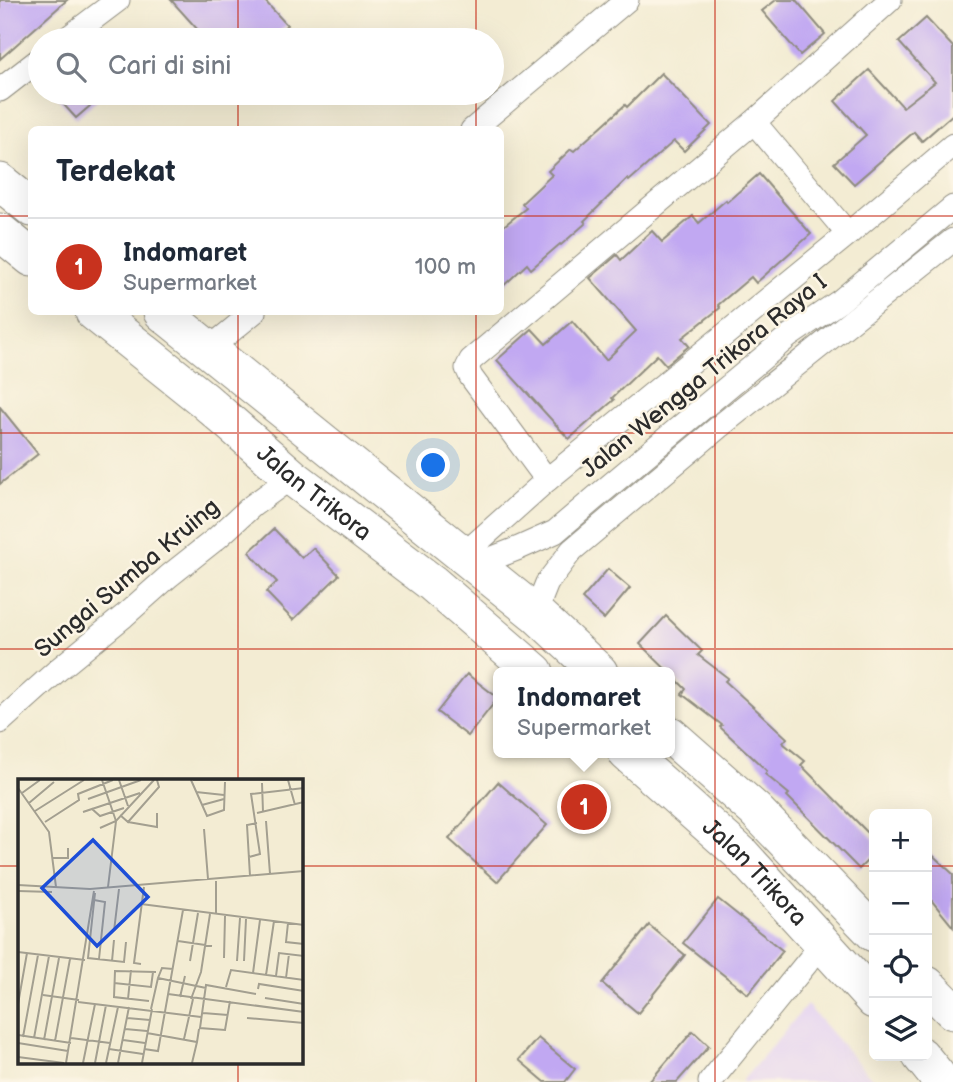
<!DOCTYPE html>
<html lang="id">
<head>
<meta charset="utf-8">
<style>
	body { margin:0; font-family:"Balsamiq Sans",sans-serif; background:#f2f2f3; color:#1f2937 }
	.controls { position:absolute; right:21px; bottom:21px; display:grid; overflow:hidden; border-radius:10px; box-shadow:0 7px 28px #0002 }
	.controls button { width:63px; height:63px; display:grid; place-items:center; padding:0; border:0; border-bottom:2px solid #e0e1e3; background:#fff; color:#1f2937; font:35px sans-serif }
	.you { position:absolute; left:434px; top:466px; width:24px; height:24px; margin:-18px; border:5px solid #fff; border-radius:50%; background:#1a73e8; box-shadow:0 0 0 10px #1a73e833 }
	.badge { display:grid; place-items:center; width:46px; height:46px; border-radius:50%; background:#c8321e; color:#fff; font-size:23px; font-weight:700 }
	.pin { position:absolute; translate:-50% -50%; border:4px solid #fff; box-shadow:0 2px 7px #0006 }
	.popup { position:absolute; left:493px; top:667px; width:182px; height:91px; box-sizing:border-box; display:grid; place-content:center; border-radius:10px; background:#fff; filter:drop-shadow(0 2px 5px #0005); font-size:23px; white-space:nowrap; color:#747a83 }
	.popup b { font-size:26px; color:#1f2937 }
	.popup::after { content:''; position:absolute; left:50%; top:100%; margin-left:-14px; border:14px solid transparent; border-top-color:#fff }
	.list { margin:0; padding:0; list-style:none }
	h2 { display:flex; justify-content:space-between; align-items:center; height:91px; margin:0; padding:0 28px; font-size:30px }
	h2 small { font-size:23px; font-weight:400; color:#747a83 }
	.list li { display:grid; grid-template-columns:46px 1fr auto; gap:21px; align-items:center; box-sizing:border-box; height:98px; padding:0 28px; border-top:2px solid #e0e1e3 }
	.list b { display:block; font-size:26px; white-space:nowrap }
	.list p { margin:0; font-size:23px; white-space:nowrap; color:#747a83 }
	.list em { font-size:23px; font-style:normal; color:#747a83 }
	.icon { flex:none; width:38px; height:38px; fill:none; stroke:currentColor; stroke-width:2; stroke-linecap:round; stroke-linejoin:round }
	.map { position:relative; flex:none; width:953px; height:1082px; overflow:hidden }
	.search { position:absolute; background:#fff; box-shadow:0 7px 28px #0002; left:28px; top:28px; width:476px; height:77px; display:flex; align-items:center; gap:18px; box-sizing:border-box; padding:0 24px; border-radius:38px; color:#747a83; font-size:26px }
	.panel { position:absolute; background:#fff; box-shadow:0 7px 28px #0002; left:28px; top:126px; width:476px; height:189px; border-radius:10px }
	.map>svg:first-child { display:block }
	.built { fill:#e4d3f2 }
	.building { fill:#c1a8f2 }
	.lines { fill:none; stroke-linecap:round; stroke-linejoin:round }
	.street-casing { stroke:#8f8c7f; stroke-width:25 }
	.primary-casing { stroke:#8f8c7f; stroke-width:39 }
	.street { stroke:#fff; stroke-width:23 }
	.primary { stroke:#fff; stroke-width:37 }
	.grid { fill:none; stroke:#c8321e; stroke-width:2; stroke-opacity:0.55 }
	.labels { text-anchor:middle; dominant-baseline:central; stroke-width:5; stroke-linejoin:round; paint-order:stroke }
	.street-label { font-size:24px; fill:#2b2b2b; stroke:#fcf5e5 }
	.inset-road { fill:none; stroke:#a39f90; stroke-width:2 }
	.view { fill:#1d4ed8; fill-opacity:0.15; stroke:#1d4ed8; stroke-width:3.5 }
	.inset-edge { fill:none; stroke:#2b2b2b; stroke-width:3.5 }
</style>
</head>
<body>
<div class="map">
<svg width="953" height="1082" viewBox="0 0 953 1082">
	<rect width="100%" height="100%" fill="#fcf5e5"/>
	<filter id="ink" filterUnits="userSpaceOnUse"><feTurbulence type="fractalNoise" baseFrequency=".0143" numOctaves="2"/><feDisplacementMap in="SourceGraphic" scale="14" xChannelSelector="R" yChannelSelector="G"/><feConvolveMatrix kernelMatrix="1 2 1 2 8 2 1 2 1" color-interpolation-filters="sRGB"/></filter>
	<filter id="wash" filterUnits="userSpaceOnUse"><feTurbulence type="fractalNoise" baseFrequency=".00686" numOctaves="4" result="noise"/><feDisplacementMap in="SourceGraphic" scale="28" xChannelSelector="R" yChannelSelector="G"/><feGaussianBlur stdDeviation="1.57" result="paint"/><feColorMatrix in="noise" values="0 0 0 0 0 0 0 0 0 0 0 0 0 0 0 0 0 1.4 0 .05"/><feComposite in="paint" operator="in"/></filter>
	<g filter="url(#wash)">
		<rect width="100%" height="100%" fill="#f3ecd3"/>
		<path class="built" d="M807,1005L875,1082H741Z"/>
		<g id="blocks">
			<g class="building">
				<path d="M0,0H67L0,59Z"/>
				<path d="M171,0H264L287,25L270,40H207Z"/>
				<path d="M776,0H796L825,34L800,55L762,11Z"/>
				<path d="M926,18L953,47V114L922,141L914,132L854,184L834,163L866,135L835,101L869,70L903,107L935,82L899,42Z"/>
				<path d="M661,73L711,125L684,151L674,141L629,181L627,179L584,221L586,223L561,245L560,244L531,269L527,264L500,289V229L526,208L522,203L552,175L548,171L571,149L574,151L625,105L627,107Z"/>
				<path d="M53,93H105L76,118Z"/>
				<path d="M759,174L811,234L756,283L751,277L718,305L720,308L682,338L689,346L666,365L657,355L612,398L614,400L569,439L497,360L532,329L546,344L572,321L606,360L636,331L590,278L617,255L621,260L652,231L662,242L693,216L699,223L726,200L727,202Z"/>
				<path d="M0,407L38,454L0,484Z"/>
				<path d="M274,529L302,558L313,548L339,575L293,620L266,592L277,582L249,552Z"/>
				<path d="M608,569L630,588L604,619L582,599Z"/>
				<path d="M666,616L702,651L698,655L728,678L725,681L787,738L783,743L805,761L801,765L874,839V854L859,869L787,796L789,794L765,774L767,771L720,727L722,725L682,694L686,689L640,644Z"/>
				<path d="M467,674L498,698L468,736L437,712Z"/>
				<path d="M498,782L547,825L497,882L449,839Z"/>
				<path d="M927,850L953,874V927L927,895Z"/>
				<path d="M718,899L783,951L748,994L683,943Z"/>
				<path d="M649,925L685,955L638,1013L602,983Z"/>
				<path d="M693,1031L709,1046L677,1082H649Z"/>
				<path d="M538,1038L575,1069L565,1082H545L519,1060Z"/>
			</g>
		</g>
	</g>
	<g filter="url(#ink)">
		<use href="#blocks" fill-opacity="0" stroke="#8f8c7f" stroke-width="2"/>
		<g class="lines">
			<g class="street-casing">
				<g id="street">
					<path d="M65,40L118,0"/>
					<path d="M0,90L40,59"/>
					<path d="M754,122L848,234"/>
					<path d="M472,130L627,0"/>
					<path d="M209,349L254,312"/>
					<path d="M547,480L471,377L467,368L471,360L754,122L890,0"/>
					<path d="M463,555L547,480L848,234L953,145"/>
					<path d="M475,565L519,548L555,532L602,492L789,336L840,301L953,207"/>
					<path d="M535,613L547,583L572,550L720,426L953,240"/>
					<path d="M0,722L59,669L124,616L169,576L217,538L252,506L292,477"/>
					<path d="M710,1082L823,943"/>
				</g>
			</g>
			<g class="primary-casing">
				<g id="primary">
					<path d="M0,182L32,208"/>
					<path d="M0,232L32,258"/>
					<path id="s1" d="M94,312L204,400L292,477L432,583L535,672"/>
					<path d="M162,312L535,613L599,672"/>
					<path d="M670,735L755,810L874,933"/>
					<path id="s2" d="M627,753L740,853L874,1000"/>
					<path d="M927,985L953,1011"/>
					<path d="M921,1056L942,1082"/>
				</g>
			</g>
			<use href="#street" class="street"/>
			<use href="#primary" class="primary"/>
		</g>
	</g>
	<path class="grid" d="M238,0V40M476,0V40M715,0V1082M238,93V130M476,93V130M0,216H32M500,216H953M238,312V781M476,312V1082M0,433H953M0,649H953M0,866H19M301,866H874M927,866H953M238,1063V1082"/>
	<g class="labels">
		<g class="street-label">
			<text transform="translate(704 376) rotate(-39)">Jalan Wengga Trikora Raya I</text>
			<text stroke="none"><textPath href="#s1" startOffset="285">Jalan Trikora</textPath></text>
			<text transform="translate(127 578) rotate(-40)">Sungai Sumba Kruing</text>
			<text stroke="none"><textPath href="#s2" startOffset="175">Jalan Trikora</textPath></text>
		</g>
	</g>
	<g transform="translate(18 779)">
		<rect width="285" height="285" fill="#f3ecd3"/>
		<path class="inset-road" d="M84,1L98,42L90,108M101,1L110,27M173,1L189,37L206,31L207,3M175,1H271M270,1L277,26M244,4L245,33M0,9L31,53L38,108M178,13L206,16M4,14L22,1M70,20L123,1M11,24L36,3M184,26L206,20M74,30L122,14M17,32L66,1M65,33L74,30L82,37L106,29M239,34L286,23M102,36L110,43L141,8L139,1M248,42L252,95M27,43L61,21L60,15L95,1M110,43L139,48V34M82,49L98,42L136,1M186,50L190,100M231,78L242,75L233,15L286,9M35,79H50V69M232,97L229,46L239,44M0,106L72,110L286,92M0,112L34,113M77,114L70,179L106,183L108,163M76,121L87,123L81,180M123,125L286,146M198,135V102M270,144L268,163L286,165M96,152L101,110M160,162L194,167M0,173L67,181M206,179L207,137M94,182L96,161M172,182L180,134M219,182L222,139M226,182L228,140M123,185L116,184L126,108M155,190L144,189L140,199L188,209M235,194L242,141M248,196L256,142M258,197L261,174L286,177M268,199L271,175M96,204L133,208L135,193M208,208L213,191L286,201M240,210L241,205L286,212M150,215L286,233M25,216L61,221M162,218L167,197M247,219L286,225M110,220L113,191M173,220L183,193L192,135M131,222L96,218L97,192L138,193M212,222L207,251L182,249L188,206L238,215M60,223L183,238M0,225L9,174M133,230L140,199M185,234L210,236M109,239L132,241M229,239L286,244M107,250L129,252M129,254L179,263L181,250M0,256L53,264M5,258L20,176M16,259L31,177M53,259L92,264M166,260L175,220M26,261L41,179M105,261L127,264M37,262L52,180M0,264L50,272M91,270L125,275M126,270L140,272L165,131M0,278L46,284M48,284L76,112M65,284L77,225M77,284L88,226M88,284L100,228M100,284L111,228M124,284L134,230M174,284L179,263"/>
		<path class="view" d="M75,61L130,118L79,167L24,109Z"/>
		<rect width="285" height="285" class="inset-edge"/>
	</g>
</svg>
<div class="controls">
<button>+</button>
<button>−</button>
<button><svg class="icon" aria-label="locate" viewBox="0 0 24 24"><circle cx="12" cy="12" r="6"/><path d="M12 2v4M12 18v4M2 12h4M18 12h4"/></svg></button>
<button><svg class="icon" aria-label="layers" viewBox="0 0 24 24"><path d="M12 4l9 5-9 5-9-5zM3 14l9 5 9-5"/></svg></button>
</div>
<div class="you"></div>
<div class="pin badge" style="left:584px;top:807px">1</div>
<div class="popup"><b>Indomaret</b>Supermarket</div>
<div class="search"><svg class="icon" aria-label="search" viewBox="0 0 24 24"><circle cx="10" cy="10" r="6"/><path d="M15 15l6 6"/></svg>Cari di sini</div>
<section class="panel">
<h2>Terdekat<small></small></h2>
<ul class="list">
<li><span class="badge">1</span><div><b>Indomaret</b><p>Supermarket</p></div><em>100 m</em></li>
</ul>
</section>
</div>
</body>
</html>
